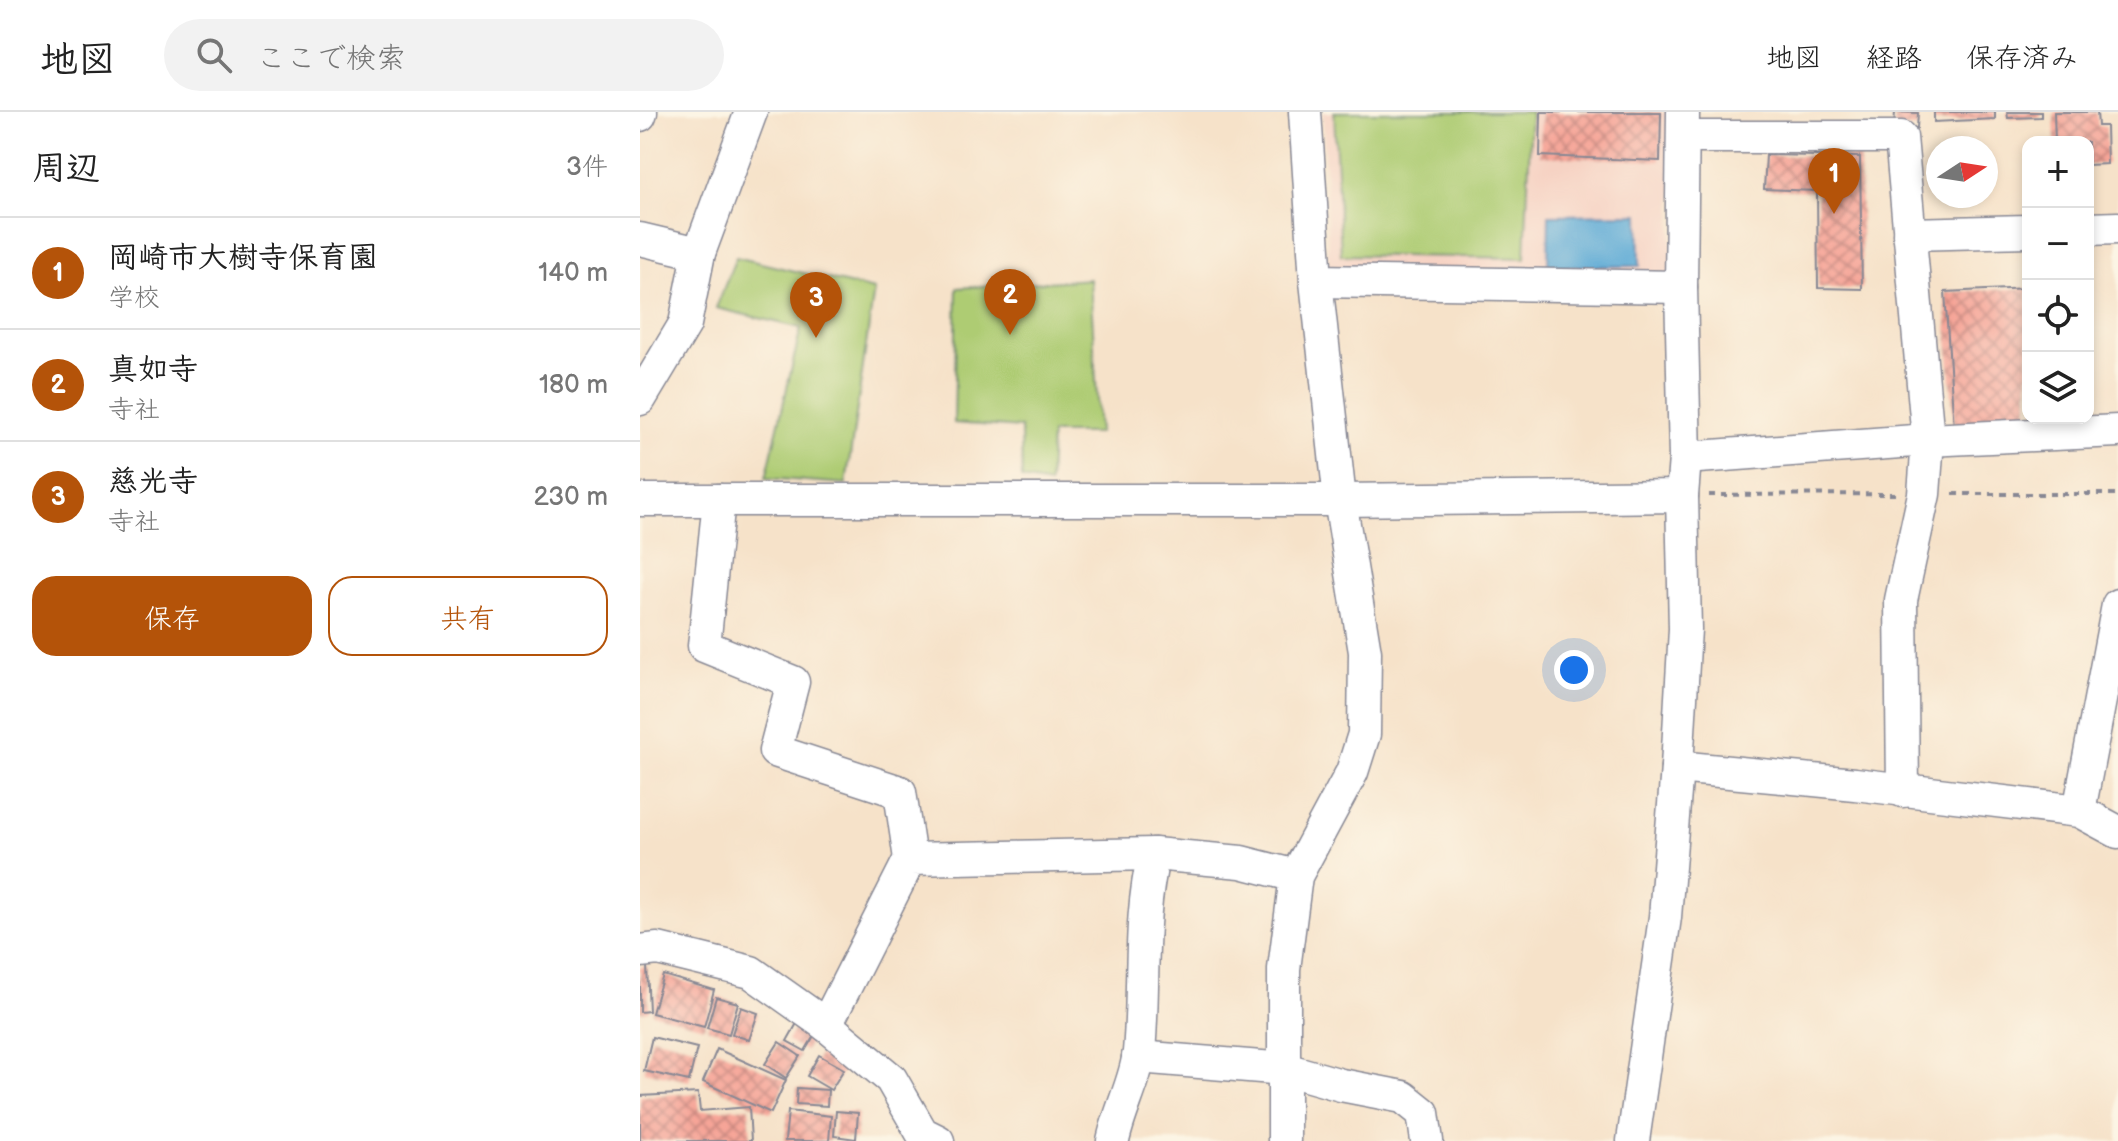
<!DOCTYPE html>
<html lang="ja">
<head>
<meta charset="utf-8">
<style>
	body { margin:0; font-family:"Balsamiq Sans","Klee One",sans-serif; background:#f2f2f2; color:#222 }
	.controls { position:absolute; right:24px; top:24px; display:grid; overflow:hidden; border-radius:16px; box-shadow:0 4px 12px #0003 }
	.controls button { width:72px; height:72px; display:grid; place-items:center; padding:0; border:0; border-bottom:2px solid #e0e0e0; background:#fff; color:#222; font:40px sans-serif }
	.compass { position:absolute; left:1286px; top:24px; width:72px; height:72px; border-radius:50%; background:#fff; box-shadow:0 4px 12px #0003; rotate:78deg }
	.you { position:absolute; left:934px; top:558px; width:28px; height:28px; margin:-20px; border:6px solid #fff; border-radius:50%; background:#1a73e8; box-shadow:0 0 0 12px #1a73e833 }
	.badge { display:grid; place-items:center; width:52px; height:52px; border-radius:50%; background:#b45309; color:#fff; font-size:26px; font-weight:700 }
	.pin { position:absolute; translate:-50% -66px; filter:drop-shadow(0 2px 4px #0008) }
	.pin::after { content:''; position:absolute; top:42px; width:28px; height:24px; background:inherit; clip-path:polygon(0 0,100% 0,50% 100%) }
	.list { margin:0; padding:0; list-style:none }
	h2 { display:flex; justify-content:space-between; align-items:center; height:104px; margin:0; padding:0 32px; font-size:34px }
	h2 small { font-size:26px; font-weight:400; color:#767676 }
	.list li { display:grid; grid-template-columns:52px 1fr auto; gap:24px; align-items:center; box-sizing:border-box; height:112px; padding:0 32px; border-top:2px solid #e0e0e0 }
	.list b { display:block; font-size:30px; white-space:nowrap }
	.list p { margin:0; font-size:26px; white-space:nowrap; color:#767676 }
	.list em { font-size:26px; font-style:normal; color:#767676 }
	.actions { display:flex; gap:16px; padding:24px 32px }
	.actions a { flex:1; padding:18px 0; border:2px solid #b45309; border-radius:24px; text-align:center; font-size:28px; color:#b45309 }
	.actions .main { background:#b45309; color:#fff }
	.icon { flex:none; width:44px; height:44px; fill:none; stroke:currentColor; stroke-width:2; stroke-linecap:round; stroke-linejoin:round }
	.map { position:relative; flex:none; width:1478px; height:1029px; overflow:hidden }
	header { display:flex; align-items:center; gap:48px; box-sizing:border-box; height:112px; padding:0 40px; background:#fff; border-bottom:2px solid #e0e0e0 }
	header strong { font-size:38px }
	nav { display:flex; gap:44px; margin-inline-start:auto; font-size:28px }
	.search { width:560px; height:72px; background:#f2f2f2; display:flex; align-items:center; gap:20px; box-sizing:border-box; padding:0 28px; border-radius:44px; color:#767676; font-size:30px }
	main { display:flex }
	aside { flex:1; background:#fff }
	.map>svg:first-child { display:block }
	.built { fill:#f6d2c3 }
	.park { fill:#aecc73; stroke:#647e68; stroke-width:2 }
	.water { fill:#5daad6; stroke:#3c6c9a; stroke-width:2 }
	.building { fill:url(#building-cross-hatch) }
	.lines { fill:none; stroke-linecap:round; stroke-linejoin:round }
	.minor-casing { stroke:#888894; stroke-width:35 }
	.path { stroke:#888894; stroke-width:4; stroke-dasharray:6 6; stroke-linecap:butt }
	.minor { stroke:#fff; stroke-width:32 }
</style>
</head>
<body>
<header>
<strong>地図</strong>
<div class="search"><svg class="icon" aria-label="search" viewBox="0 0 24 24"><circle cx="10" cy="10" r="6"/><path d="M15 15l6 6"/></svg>ここで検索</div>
<nav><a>地図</a><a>経路</a><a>保存済み</a></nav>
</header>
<main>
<aside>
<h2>周辺<small>3件</small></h2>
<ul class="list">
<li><span class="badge">1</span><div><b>岡崎市大樹寺保育園</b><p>学校</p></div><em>140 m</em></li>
<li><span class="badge">2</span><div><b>真如寺</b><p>寺社</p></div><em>180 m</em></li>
<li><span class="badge">3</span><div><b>慈光寺</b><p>寺社</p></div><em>230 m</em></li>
</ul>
<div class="actions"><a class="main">保存</a><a>共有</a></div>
</aside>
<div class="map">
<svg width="1478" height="1029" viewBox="0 0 1478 1029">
	<defs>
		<pattern id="building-cross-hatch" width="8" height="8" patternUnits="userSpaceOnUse" patternTransform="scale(2)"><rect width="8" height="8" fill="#f6a497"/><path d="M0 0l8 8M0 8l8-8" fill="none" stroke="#c6867e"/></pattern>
	</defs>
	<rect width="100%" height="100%" fill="#fcf5e5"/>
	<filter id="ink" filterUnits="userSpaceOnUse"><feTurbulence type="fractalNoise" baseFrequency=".0125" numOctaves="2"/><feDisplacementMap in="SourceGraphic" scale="16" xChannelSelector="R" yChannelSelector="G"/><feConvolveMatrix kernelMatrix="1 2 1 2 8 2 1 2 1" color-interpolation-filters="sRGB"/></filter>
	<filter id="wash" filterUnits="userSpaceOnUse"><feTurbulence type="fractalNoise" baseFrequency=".006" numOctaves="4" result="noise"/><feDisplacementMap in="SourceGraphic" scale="32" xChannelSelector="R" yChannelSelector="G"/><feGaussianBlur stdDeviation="1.8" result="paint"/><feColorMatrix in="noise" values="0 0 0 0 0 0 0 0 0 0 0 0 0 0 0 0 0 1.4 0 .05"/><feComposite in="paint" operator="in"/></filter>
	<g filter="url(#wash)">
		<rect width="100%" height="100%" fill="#f6e2c9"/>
		<path class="built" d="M683,0H1033L1031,165L689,154Z"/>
		<g class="park">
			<path d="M694,0H891L885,146L701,143Z"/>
			<path d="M96,145L234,178L206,372L126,366L161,216L76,196Z"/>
			<path d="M450,167L459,321H411L409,372L382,367L381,316L314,311L317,176Z"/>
		</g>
		<path class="water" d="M999,102L1000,154L908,155L909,103Z"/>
		<g id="blocks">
			<g class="building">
				<path d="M901,0H1021L1020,49L900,44Z"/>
				<path d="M1255,0L1278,1L1277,16L1254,15Z"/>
				<path d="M1294,0H1355V7L1294,10Z"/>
				<path d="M1367,0H1401V5L1368,6Z"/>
				<path d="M1414,0H1457L1458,14H1466L1467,52L1448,53V30H1415Z"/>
				<path d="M1126,43L1220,45L1222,177L1178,176L1177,79L1124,77Z"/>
				<path d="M1388,176V306H1416L1314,317L1305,180Z"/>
				<path d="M7,854L9,899L0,900V855Z"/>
				<path d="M23,863L74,878L64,915L12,901Z"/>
				<path d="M76,885L98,891L89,922L67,916Z"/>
				<path d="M101,895L118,901L109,928L92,922Z"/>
				<path d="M160,906L178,917L165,939L147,929Z"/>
				<path d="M12,925L57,936L49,969L4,959Z"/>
				<path d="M139,930L160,944L146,966L125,952Z"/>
				<path d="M77,937L146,968L131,1001L63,970Z"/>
				<path d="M179,943L204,957L191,978L167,964Z"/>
				<path d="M157,976L188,978L187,994L156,992Z"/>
				<path d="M58,981L60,999L109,995L111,1029H0V984Z"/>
				<path d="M148,999L191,1004L189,1029H145Z"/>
				<path d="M196,999L218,1001L216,1027L194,1024Z"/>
			</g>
		</g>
	</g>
	<g filter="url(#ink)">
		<use href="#blocks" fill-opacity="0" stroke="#888894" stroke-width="2"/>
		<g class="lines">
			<g class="minor-casing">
				<g id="minor">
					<path d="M0,3L1,0"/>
					<path d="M1044,25H1261L1288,328L1284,382L1261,488L1263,679"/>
					<path d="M1448,117L1478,116"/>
					<path d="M1269,122L1388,119"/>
					<path d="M0,127L59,141"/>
					<path d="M676,169L1041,175"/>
					<path d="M0,287L45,212L59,141L111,0"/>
					<path d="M1045,346L1288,328L1478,319"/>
					<path d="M0,388H700L1042,384"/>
					<path d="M79,388L64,534L153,570L135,639L260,680L270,747"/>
					<path d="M1037,655L1215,672L1439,699L1478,720"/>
					<path d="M1439,699L1478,493"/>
					<path d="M0,839L18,837L111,860L186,913L251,967L282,1021L298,1029"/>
					<path d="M186,913L270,747L514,742L601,750L656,764"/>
					<path d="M498,945L645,957L701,973L763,985L783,1001L787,1029"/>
					<path d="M473,1029C479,999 496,969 499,940C505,874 498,807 514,742"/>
					<path d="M644,1029V857L656,764L712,660L724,622L725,540L700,388L676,169L665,0"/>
					<path d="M993,1029L1025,805L1037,655L1045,517L1042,384L1045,346L1041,175L1043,0"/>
				</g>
			</g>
			<g class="path">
				<path d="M1313,382H1478"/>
				<path d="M1069,383L1256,382"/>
			</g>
			<use href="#minor" class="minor"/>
		</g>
	</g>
</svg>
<div class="controls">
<button>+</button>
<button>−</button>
<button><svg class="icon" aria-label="locate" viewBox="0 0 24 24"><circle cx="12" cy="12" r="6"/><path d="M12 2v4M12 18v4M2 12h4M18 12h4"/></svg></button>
<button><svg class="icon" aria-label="layers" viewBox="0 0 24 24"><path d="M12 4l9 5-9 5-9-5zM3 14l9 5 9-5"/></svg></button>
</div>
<svg class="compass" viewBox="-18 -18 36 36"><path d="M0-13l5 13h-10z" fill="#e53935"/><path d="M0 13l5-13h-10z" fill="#767676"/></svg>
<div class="you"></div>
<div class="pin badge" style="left:1194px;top:102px">1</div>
<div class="pin badge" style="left:370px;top:223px">2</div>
<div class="pin badge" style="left:176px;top:226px">3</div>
</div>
</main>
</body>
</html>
